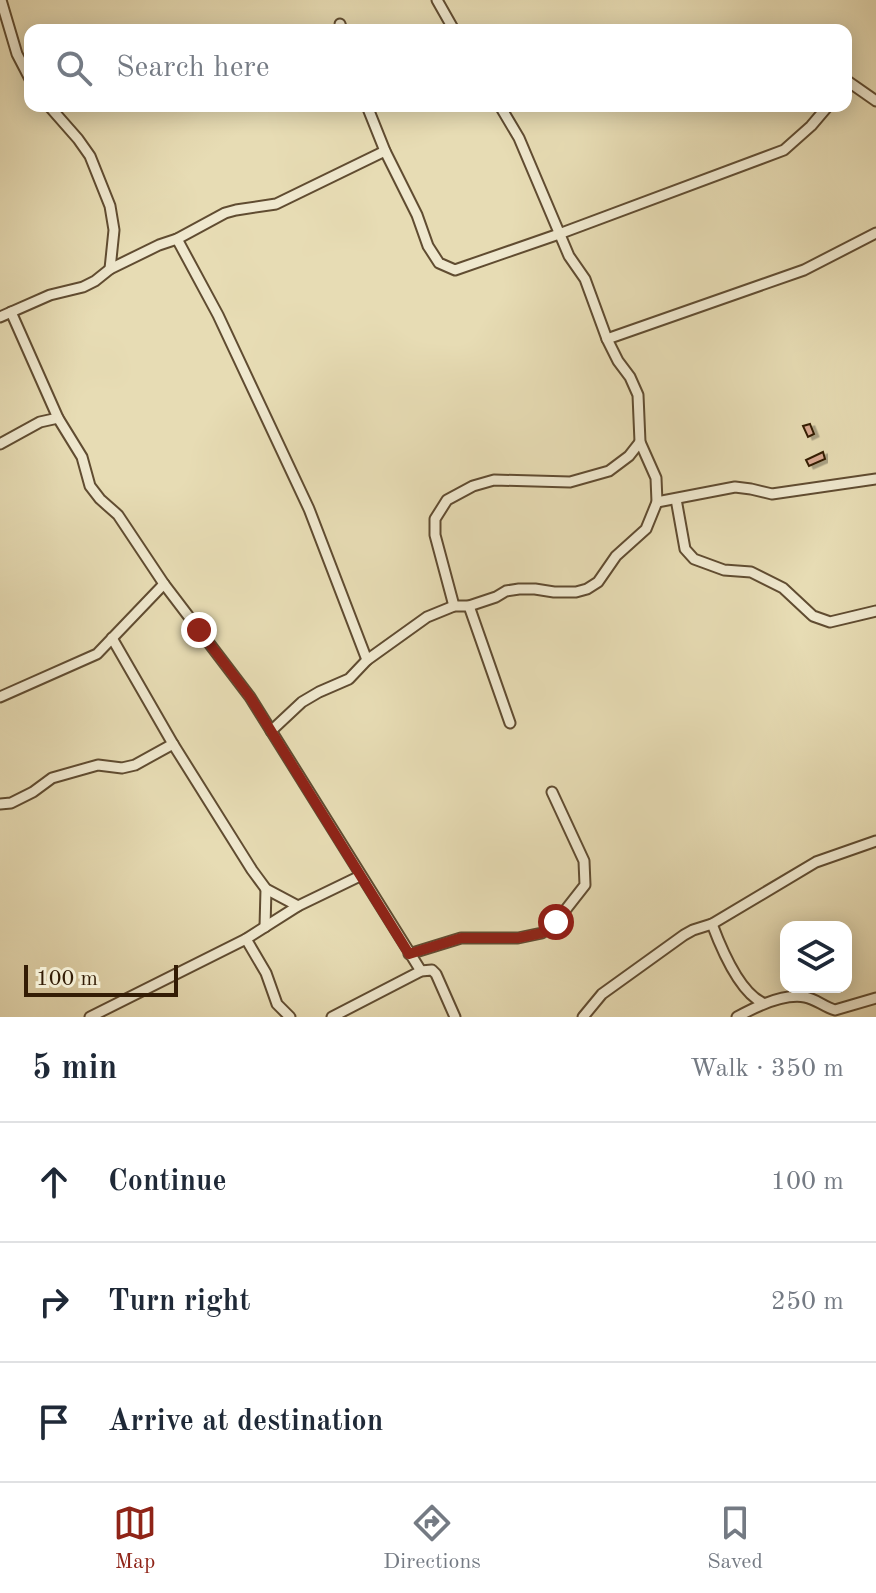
<!DOCTYPE html>
<html lang="en">
<head>
<meta charset="utf-8">
<style>
	body { margin:0; font-family:"Old Standard TT",serif; background:#f2f2f3; color:#1f2937 }
	.controls { position:absolute; right:24px; bottom:24px; display:grid; overflow:hidden; border-radius:16px; box-shadow:0 4px 20px #0003 }
	.controls button { width:72px; height:72px; display:grid; place-items:center; padding:0; border:0; border-bottom:2px solid #e0e1e3; background:#fff; color:#1f2937; font:40px sans-serif }
	.scale { position:absolute; left:24px; bottom:20px; width:154px; box-sizing:border-box; padding-left:8px; border:4px solid #331c05; border-top:0; font-size:22px; line-height:28px; white-space:nowrap; color:#331c05; -webkit-text-stroke:6px #efe8ce; paint-order:stroke }
	.stop { position:absolute; width:24px; height:24px; margin:-18px; border:6px solid #8f2418; border-radius:50%; background:#fff }
	.stop.end { background:#8f2418; border-color:#fff; box-shadow:0 2px 8px #0008 }
	.list { margin:0; padding:0; list-style:none }
	h2 { display:flex; justify-content:space-between; align-items:center; height:104px; margin:0; padding:0 32px; font-size:34px }
	h2 small { font-size:26px; font-weight:400; color:#747a83 }
	.list li { display:grid; grid-template-columns:52px 1fr auto; gap:24px; align-items:center; box-sizing:border-box; height:120px; padding:0 32px; border-top:2px solid #e0e1e3 }
	.list b { display:block; font-size:30px; white-space:nowrap }
	.list em { font-size:26px; font-style:normal; color:#747a83 }
	.icon { flex:none; width:44px; height:44px; fill:none; stroke:currentColor; stroke-width:2; stroke-linecap:round; stroke-linejoin:round }
	.map { position:relative; flex:none; width:876px; height:1017px; overflow:hidden }
	.search { position:absolute; background:#fff; box-shadow:0 4px 20px #0003; left:24px; right:24px; top:24px; height:88px; display:flex; align-items:center; gap:20px; box-sizing:border-box; padding:0 28px; border-radius:16px; color:#747a83; font-size:30px }
	.sheet { height:464px; background:#fff }
	nav { display:flex; justify-content:space-around; align-items:center; box-sizing:border-box; height:112px; border-top:2px solid #e0e1e3; background:#fff; font-size:22px; color:#747a83 }
	nav a { display:grid; justify-items:center; gap:4px }
	nav .on { color:#8f2418 }
	.map>svg:first-child { display:block }
	.building { fill:#daa991; stroke:#331c05; stroke-width:2; filter:url(#shadow) }
	.lines { fill:none; stroke-linecap:round; stroke-linejoin:round }
	.minor-casing { stroke:#604c31; stroke-width:13 }
	.minor { stroke:#efe8ce; stroke-width:9 }
	.route { stroke:#8f2418; stroke-width:10 }
</style>
</head>
<body>
<div class="map">
<svg width="876" height="1017" viewBox="0 0 876 1017">
	<defs>
		<filter id="shadow"><feDropShadow dx="4.5" dy="2.5" stdDeviation="0" flood-color="#0004"/></filter>
	</defs>
	<rect width="100%" height="100%" fill="#e7dcb4"/>
	<filter id="stains"><feTurbulence type="fractalNoise" baseFrequency=".0025" numOctaves="4"/><feColorMatrix values="0 0 0 0 .2 0 0 0 0 .09 0 0 0 0 .02 0 0 0 .5 -.17"/></filter>
	<radialGradient id="worn" r=".72"><stop offset=".6" stop-color="#630" stop-opacity="0"/><stop offset="1" stop-color="#630" stop-opacity=".3"/></radialGradient>
	<g class="building">
		<path d="M810,424L814,434L808,437L803,426Z"/>
		<path d="M823,452L825,459L809,466L806,460Z"/>
	</g>
	<g class="lines">
		<g class="minor-casing">
			<g id="minor">
				<path d="M1,0L17,54L30,79"/>
				<path d="M437,0L454,30"/>
				<path d="M340,24L342,30"/>
				<path d="M846,80L876,101"/>
				<path d="M49,106L78,139L90,156L110,206L114,230L110,269"/>
				<path d="M367,106L385,151L417,215L428,246L439,263L455,270L559,234L784,150L811,126L828,106"/>
				<path d="M177,239L218,315L309,509L367,660"/>
				<path d="M11,312L58,418L82,457L90,486L100,499L118,515L164,584L250,697L421,971"/>
				<path d="M0,317L50,295L83,287L95,281L110,269L159,245L177,239L225,213L236,210L276,204L385,151"/>
				<path d="M607,339L804,270L876,233"/>
				<path d="M0,444L40,422L58,418"/>
				<path d="M676,499L685,549L694,559L724,570L751,572L783,588L813,616L830,622L876,611"/>
				<path d="M657,502L735,487L751,489L772,494L876,479"/>
				<path d="M454,606L435,535V519L447,500L473,486L494,480L570,482L609,471L629,456L640,442"/>
				<path d="M469,606L510,723"/>
				<path d="M112,638L173,744L252,870L266,889L298,906"/>
				<path d="M0,697L97,654L164,584"/>
				<path d="M271,731L302,702L319,692L349,679L367,660L427,617L454,606H469L496,597L506,591L519,589H535L554,592H576L587,589L598,582L616,556L646,529L657,502L656,478L640,442L638,395L630,377L618,361L607,339L585,279L569,256L519,138L500,106"/>
				<path d="M0,804L11,803L33,792L52,778L98,765L122,768L135,765L173,744"/>
				<path d="M712,924C721,948 739,992 763,1003"/>
				<path d="M265,927L266,889"/>
				<path d="M246,939L266,973L277,1004L290,1017"/>
				<path d="M409,954L461,938H518L542,933L556,922L585,885L584,861L552,792"/>
				<path d="M90,1017L246,939L298,906L360,876"/>
				<path d="M332,1017L421,971L432,970L436,974L455,1017"/>
				<path d="M583,1017L602,994L684,935L693,930L712,924L816,862L876,841"/>
				<path d="M737,1017C755,1007 783,993 805,997C816,999 824,1007 835,1010L876,998"/>
			</g>
		</g>
		<use href="#minor" class="minor"/>
	</g>
	<g class="lines">
		<path class="route" d="M199,630L250,697L409,954L461,938H518L542,933L556,922"/>
	</g>
	<rect width="100%" height="100%" filter="url(#stains)"/>
	<rect width="100%" height="100%" fill="url(#worn)"/>
</svg>
<div class="controls">
<button><svg class="icon" aria-label="layers" viewBox="0 0 24 24"><path d="M12 4l9 5-9 5-9-5zM3 14l9 5 9-5"/></svg></button>
</div>
<div class="scale">100 m</div>
<div class="stop" style="left:556px;top:922px"></div>
<div class="stop end" style="left:199px;top:630px"></div>
<div class="search"><svg class="icon" aria-label="search" viewBox="0 0 24 24"><circle cx="10" cy="10" r="6"/><path d="M15 15l6 6"/></svg>Search here</div>
</div>
<section class="sheet">
<h2>5 min<small>Walk · 350 m</small></h2>
<ul class="list">
<li><svg class="icon" aria-label="ahead" viewBox="0 0 24 24"><path d="M12 20V5M6 11l6-6 6 6"/></svg><div><b>Continue</b></div><em>100 m</em></li>
<li><svg class="icon" aria-label="right" viewBox="0 0 24 24"><path d="M7 20v-9h11M14 6l5 5-5 5"/></svg><div><b>Turn right</b></div><em>250 m</em></li>
<li><svg class="icon" aria-label="arrive" viewBox="0 0 24 24"><path d="M6 21V4h12l-3 4 3 4H6"/></svg><div><b>Arrive at destination</b></div></li>
</ul>
</section>
<nav>
<a class="on"><svg class="icon" aria-label="map" viewBox="0 0 24 24"><path d="M3 6l6-2 6 2 6-2v14l-6 2-6-2-6 2zM9 4v14M15 6v14"/></svg>Map</a>
<a><svg class="icon" aria-label="directions" viewBox="0 0 24 24"><path d="M12 3l9 9-9 9-9-9zM9 14v-3h6M13 9l2 2-2 2"/></svg>Directions</a>
<a><svg class="icon" aria-label="saved" viewBox="0 0 24 24"><path d="M7 4h10v16l-5-4-5 4z"/></svg>Saved</a>
</nav>
</body>
</html>
